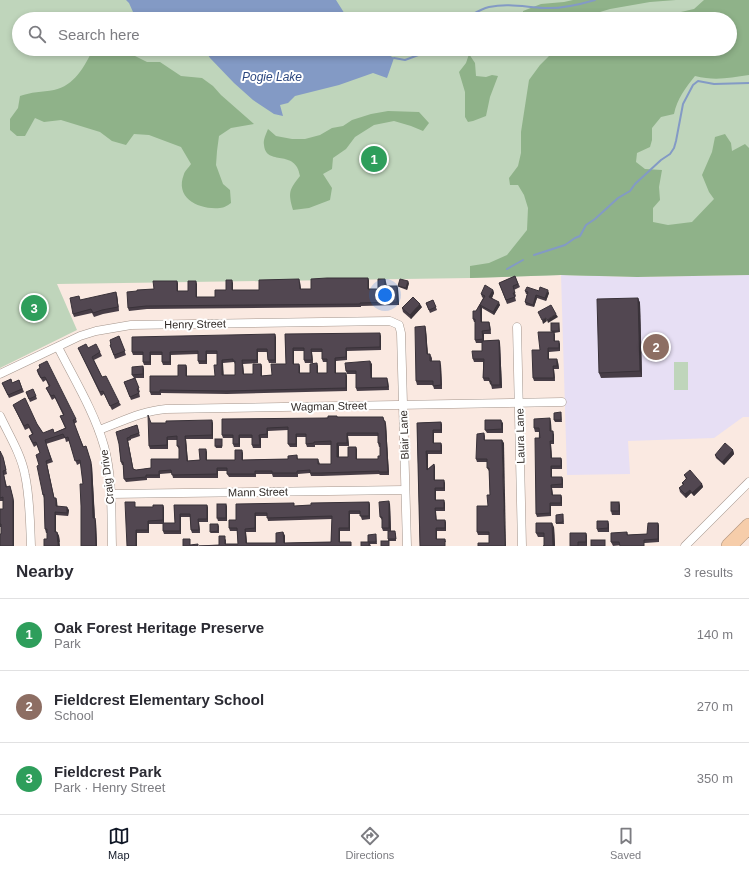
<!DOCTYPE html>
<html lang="en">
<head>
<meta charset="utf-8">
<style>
	body { margin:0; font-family:Arial,sans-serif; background:#f2f2f3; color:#2b2b33 }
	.you { position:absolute; left:385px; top:295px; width:14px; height:14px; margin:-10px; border:3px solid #fff; border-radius:50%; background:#1a73e8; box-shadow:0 0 0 6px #1a73e833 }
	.badge { display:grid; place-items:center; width:26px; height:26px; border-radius:50%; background:#111827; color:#fff; font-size:13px; font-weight:700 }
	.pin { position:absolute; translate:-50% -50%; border:2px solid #fff; box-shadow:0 1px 4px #0006 }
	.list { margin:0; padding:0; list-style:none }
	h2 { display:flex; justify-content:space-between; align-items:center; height:52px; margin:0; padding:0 16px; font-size:17px }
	h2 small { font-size:13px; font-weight:400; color:#7c7c81 }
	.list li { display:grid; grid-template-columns:26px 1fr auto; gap:12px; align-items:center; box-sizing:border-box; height:72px; padding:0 16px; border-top:1px solid #e1e1e2 }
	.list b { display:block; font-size:15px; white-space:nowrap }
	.list p { margin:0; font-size:13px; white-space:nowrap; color:#7c7c81 }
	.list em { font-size:13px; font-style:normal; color:#7c7c81 }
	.icon { flex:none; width:22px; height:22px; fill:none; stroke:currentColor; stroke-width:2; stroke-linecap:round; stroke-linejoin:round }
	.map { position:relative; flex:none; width:749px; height:546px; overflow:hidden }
	.search { position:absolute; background:#fff; box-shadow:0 2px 6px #0003; left:12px; right:12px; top:12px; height:44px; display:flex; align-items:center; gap:10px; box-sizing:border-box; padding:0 14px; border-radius:22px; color:#7c7c81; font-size:15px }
	.sheet { height:268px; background:#fff }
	nav { display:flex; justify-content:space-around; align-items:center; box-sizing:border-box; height:56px; border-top:1px solid #e1e1e2; background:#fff; font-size:11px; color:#7c7c81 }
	nav a { display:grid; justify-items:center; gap:2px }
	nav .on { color:#111827 }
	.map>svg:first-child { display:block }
	.education { fill:#e7dff4 }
	.green { fill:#bfd5bb; fill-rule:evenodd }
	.forest { fill:#8fb289 }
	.water { fill:#839ac5 }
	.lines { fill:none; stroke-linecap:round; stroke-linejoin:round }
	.stream { stroke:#839ac5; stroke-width:2 }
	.minor-casing { stroke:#a4958c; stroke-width:9 }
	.motorway-casing { stroke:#b1957d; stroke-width:16 }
	.minor { stroke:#fff; stroke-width:8 }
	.motorway { stroke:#f6cdaa; stroke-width:15 }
	.wall { fill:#473d46; fill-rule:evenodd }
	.shaded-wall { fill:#393239 }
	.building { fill:#524751; stroke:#393239; fill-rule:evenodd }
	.labels { text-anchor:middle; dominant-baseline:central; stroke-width:4; stroke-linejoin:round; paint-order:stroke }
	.street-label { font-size:11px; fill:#322c29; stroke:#fff }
	.water-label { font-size:12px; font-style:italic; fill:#2e4981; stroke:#fff }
</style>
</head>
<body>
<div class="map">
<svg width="749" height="546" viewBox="0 0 749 546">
	<rect width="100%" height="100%" fill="#fae9e1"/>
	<path class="education" d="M561,275L637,277L749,275V417H743L714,438L628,441L630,474L567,475Z"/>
	<g class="green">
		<path d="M0,0H749V269L592,276L561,275L470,278L57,284L77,330L0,368ZM19,19H730V49H19Z"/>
		<rect x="674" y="362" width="14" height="28"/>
	</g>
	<g class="forest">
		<path d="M573,0H676L650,2L610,9L590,15L569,19L523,18V11L541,4L564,2Z"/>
		<path d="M704,0H749V75C729,78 715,81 695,76C686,87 677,99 674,114L661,117L652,128V140L650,147L637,153L636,162L645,169L662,170L659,187L660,200L653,208V222L668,225L692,222L714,199L709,192L702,175L712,152L715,137L725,134L731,143L732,151L745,144L749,148V275L637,277L561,275L470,278V266L489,263L507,255L527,230L528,208L524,195L518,185H510L509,178L518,166L521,153V132L529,80L540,65L549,56L550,49H730V19H650L694,9Z"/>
		<path d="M93,49H130L131,54L147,62H160L181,76L202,78L213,86L221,95L254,124L231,128L219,136L217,151L216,165L223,184L230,190L231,203C228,205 224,208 220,208C200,210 174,199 184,174C185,171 189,167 191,164L181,147L149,135L134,134L126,145L112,141L100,132L61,120L44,122L35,118L25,136H17L10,130V119L18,108L20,96C31,92 42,92 54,90C74,86 85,66 93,49Z"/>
		<path d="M469,54L475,63L476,76L486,77L492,75L498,76L490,97L486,116L473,121L468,122L465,117V92L459,72L466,63Z"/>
		<path d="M388,111L419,112L429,123L423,131L411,126L394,121L374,125L355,137L346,149L333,158L332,169L323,174L332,188L330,200L309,208L293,210C288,192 289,190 300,176C296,148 266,167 264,145C263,140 266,134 268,129L276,136L292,139H305L320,135L332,128L343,126L352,120L371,114Z"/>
	</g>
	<g class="water">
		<path d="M126,0H336L348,19H144L133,12L129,3Z"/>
		<path d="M204,49H378L394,58L387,78L373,73L339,85L295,96L288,103L280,105L283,116L274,114L253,100L234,83L210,58Z"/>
	</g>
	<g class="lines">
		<g class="stream">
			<path d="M464,19C472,15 480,9 489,7C508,3 525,7 544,8C562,9 578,5 595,0"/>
			<path d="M394,58L405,60L421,54L426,49"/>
			<path d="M534,255L565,245L575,238L580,236L586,225L595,219L618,198L630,191L635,184L661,160L670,154L674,148L676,141L683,104L693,85L698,81L714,84L749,83"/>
			<path d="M507,269L523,260"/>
		</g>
		<g class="minor-casing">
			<g id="minor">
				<path d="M517,327L522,546"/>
				<path d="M58,347C74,379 94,411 104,446C113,478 111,513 112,546"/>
				<path d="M0,374L80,336L96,331L131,325L390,321L399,325L401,333L407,546"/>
				<path d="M0,416C9,435 21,454 25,475C30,498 30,522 31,546"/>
				<path d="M99,430C121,422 142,411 166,409L562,402"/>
				<path d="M110,494L405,490"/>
				<path d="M685,546L749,482"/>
			</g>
		</g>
		<g class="motorway-casing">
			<path id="motorway" d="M729,546L749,526"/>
		</g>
		<use href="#minor" class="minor"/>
		<use href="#motorway" class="motorway"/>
	</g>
	<g class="wall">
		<path d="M515,276L520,287L514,290L516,296L515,297L516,301L507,304L499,283Z"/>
		<path d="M368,278L369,281V289H378L385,279L386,282L387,286H397L398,289L399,305L361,306V307L147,309L129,311L128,308L137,291L154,289L177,281L178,284V291H188L197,284V297H215L226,290L233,283V290H259L300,282L301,289H311Z"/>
		<path d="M409,283L407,290L399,287L398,286Z"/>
		<path d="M493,290L494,293L492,298L500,305L494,315L482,308V322H489L490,325L491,334H484V341L499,340L500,343L502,388L492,389L491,384H490L489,381H484L483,378V362H474L473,359L482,351V343H476L475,340V322H474L473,319L476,311L483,298L482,297L481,294Z"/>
		<path d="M525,291H539L549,293L546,301L537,298L534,307L526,305L525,302L527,294H526Z"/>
		<path d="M117,295L119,311L103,314L94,317L92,313L74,317L73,314L81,300Z"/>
		<path d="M638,298L640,303L642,377L601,378L599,373Z"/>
		<path d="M433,300L437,310L430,313L426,303Z"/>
		<path d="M422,307L411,319L403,312L402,308Z"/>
		<path d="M559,323L560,332L554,333L555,335V341L560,344V351L549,352V359L558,362L559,369H554L555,381H534L533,378L540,350L552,332L551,331Z"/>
		<path d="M425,326L426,330L428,354H430L432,358V361L441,365L442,389H434L433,385H417L416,381Z"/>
		<path d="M275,334L276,338V363H269L268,360L267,352H258V363L243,364L244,374H253L261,364L262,367V376L272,375L286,364L285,334L381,336V350L347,351V360L336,361V373L347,376V391L227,394L161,393V395H151L150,392L178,376L186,365L187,368V376H215L217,365V354H207V364H199L198,361V354L171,355V365H163L162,362V355H151V365H144L143,362V355H133L132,352ZM294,351H304V360L305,363H313L312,352H322V359L323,362H327V373H318V366L310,373H300V367L299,364H294ZM234,362L235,364V375H223V363Z"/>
		<path d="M119,336L126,355L115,359L110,345Z"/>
		<path d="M78,348H88L100,352L102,356L94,360L102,377L119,402L121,405L112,410L104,394L101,396Z"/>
		<path d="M372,364V378L388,381L389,390L357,391L356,388V374H347L346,371Z"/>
		<path d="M39,365L76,419L77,422L74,424L92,466L95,518L96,522L97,546H81L83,484L81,463L77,465L69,441L66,442L65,438L46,444L53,462L47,464L54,498H56L57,501V506L69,510L68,516L56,515V532H57L59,536L60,542L47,539V533H46L45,529L44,498L43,495L39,465L40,453L37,445L34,447L30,439L29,436L32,434L29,428L25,430L13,405L37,424L43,433H54L65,428L60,416L63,415L55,398L52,400L46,388L49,387L46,380L43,382L38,374L37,370L40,369Z"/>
		<path d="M143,366L144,370V378H135L140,392H139L140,397L131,400L124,382L135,378H134L132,375Z"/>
		<path d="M19,380L24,392L9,398L2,383H12Z"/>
		<path d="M26,392L36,396L37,399L30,402Z"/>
		<path d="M561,412L562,422H555L554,420Z"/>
		<path d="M337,416V417L384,420L386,424L389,475H380L379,474L322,476H311L310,473L298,474V477H273L272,474H256V477H229L227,474V471H218V478H173L172,473L160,474V478H147V480L126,482L124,479L123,465H122L121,462L119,444L137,425L140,436L131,439V440L128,441L133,469L136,470L151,468L179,459V449L177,446V440H168V449H150L149,446L151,423H213V439H186L188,461L200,460L207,452V460H235L243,453V460L288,459L297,455L298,459H318L320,464H331V445H315V447H307L306,444V437H297V447H290L288,444V430L268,431V438H261V448H253L252,445V438H240V447H234L233,444V438H223L222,435ZM348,436H378V443L379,447H380V456L378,459H357V450L356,447L348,457H339V446H349Z"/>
		<path d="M441,422L442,425V433H434V443H441L442,446V454H428V469L434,464L435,467V480L445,483V491H436V500L445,503V511H436V520H445L446,523V531H437V539H445L446,542L420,546L417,423Z"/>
		<path d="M551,422V431L554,435V444H551L552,458H561L562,461V469H552V477H562L563,480V488H552L553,495H561L562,498V506H551V516L537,517L536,514L539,432H535L534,428Z"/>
		<path d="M503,423V433H487L485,430Z"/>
		<path d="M484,433L485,436V440L504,443L489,543V535H478L477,532L488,506L490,495L489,471L487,468V462H477L476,459Z"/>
		<path d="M222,441V448H216L215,446Z"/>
		<path d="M733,450L734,454L724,465L716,458L715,455Z"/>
		<path d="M0,451L4,460L7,474L4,475L7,487L11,490L14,502L1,534V527H0V509H3V501H0Z"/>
		<path d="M684,475L702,484L703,487L694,496L691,493L686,498L680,492L679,488L683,485L682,483L686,479Z"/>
		<path d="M369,502L370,505V519L362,520L360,514H350V531H340V542L352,545H219L226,539V544H238L237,531H230L229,528L236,520V504L295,506ZM256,516H267L268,521L332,519L331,542L285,543V536L283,532L276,543H247L246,532H256Z"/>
		<path d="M619,502L620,506V515H612L611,511Z"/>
		<path d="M226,504L227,507V521H218L217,518Z"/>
		<path d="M390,504L391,531H383L382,528V520L380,517Z"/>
		<path d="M163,505L164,508V523H175L174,505H207L208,508V522H199L200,533H192L191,530L190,517H181V534H164L163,531V524H149V533H137V546H127L136,506V507H153Z"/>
		<path d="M563,514L564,524H556V523Z"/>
		<path d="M658,523L659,526V542L645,543L613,546L611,542L627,532L628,535L647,534Z"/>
		<path d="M609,524V532H598L597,529Z"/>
		<path d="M219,525V533H211L210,532Z"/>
		<path d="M554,527L555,546H543H544V537H538L536,533Z"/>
		<path d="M396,533V541H388V539Z"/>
		<path d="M586,533L587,536V546H570Z"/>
		<path d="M376,534L377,544H370L371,546H361L368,542Z"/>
	</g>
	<g class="shaded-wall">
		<path d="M368,278L369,281V292L368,289Z"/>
		<path d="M299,279L300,282L301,292L300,289Z"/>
		<path d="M232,280L233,283V293L232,290Z"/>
		<path d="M177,281L178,284V294L177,291Z"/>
		<path d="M196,281L197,284V300L196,297Z"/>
		<path d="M408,281L409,283L407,290L406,288Z"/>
		<path d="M397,286L398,289L399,305L397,302Z"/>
		<path d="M493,290L494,293L491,300L489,297Z"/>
		<path d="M548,290L549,293L546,301L545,298Z"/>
		<path d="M116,292L117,295L119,311L118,307Z"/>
		<path d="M536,295L537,298L534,307L533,305Z"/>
		<path d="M638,298L640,303L642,377L640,371Z"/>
		<path d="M499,302L500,305L494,315L493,312Z"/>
		<path d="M420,304L422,307L411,319L410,315Z"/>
		<path d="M480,305L482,308V325L481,322Z"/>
		<path d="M556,314L558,317L548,323L547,320Z"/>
		<path d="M546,318L547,321L543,324L542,320Z"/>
		<path d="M489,322L490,325L491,334L490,330Z"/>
		<path d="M425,326L426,330L428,358L427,354Z"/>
		<path d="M482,331L484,334V342L483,339Z"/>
		<path d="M554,332L555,335V345L554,341Z"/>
		<path d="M380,333L381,336V350L380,347Z"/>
		<path d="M275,334L276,338V363L275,360Z"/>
		<path d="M499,340L500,343L502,388L500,385Z"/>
		<path d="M559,341L560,344V351L559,348Z"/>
		<path d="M293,348L294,351V367L293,364Z"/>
		<path d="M346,348L347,351V360L346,357Z"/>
		<path d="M548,348L549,352V363L548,359Z"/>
		<path d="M257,349L258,352V363L257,360Z"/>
		<path d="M311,349L312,352L313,363L312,360Z"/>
		<path d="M206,351L207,354V364L206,361Z"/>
		<path d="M150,352L151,355V365L150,362Z"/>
		<path d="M170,352L171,355V365L170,362Z"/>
		<path d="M335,358L336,361V376L335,373Z"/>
		<path d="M557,359L558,362L559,369L557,366Z"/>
		<path d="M222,360L223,363L224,378L222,375Z"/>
		<path d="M242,360L243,364L244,377L243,374Z"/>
		<path d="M370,361L372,364V381L371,378Z"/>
		<path d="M440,361L441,365L442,389L441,385Z"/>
		<path d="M317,363L318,366V376L317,373Z"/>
		<path d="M261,364L262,367V379L261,376Z"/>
		<path d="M299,364L300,367V376L299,373Z"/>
		<path d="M186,365L187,368V379L186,376Z"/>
		<path d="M143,366L144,370V378L143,374Z"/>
		<path d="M553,366L554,369L555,381L554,378Z"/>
		<path d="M346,373L347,376V391L346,388Z"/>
		<path d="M387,378L388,381L389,390L388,387Z"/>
		<path d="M550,418L551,422L552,435L550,431Z"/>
		<path d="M212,420L213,423V439L212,435Z"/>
		<path d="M501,420L503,423V433L502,429Z"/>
		<path d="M385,421L386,424L389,475L388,472Z"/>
		<path d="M441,422L442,425V433L441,430Z"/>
		<path d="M267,428L268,431V438L267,434Z"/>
		<path d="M433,430L434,433V446L433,443Z"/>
		<path d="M553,431L554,435V444L553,441Z"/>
		<path d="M347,433L348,436L349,446L347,443Z"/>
		<path d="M296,434L297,437V447L296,444Z"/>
		<path d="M239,435L240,438V447L239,444Z"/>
		<path d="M259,435L261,438V448L260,445Z"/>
		<path d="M185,436L186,439L188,464L187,461Z"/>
		<path d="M167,437L168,440V449L167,445Z"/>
		<path d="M127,438L128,441L134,472L133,469Z"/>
		<path d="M502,440L504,443L506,546H505Z"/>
		<path d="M550,441L551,444L552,461L551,458Z"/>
		<path d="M337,443L339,446V460L337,457Z"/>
		<path d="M441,443L442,446V454L441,451Z"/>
		<path d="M86,446L92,466L95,522L93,518Z"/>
		<path d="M356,447L357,450V463L356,459Z"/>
		<path d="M206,449L207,452V464L206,460Z"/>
		<path d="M242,450L243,453V463L242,460Z"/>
		<path d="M733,450L734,454L724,465L722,462Z"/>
		<path d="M426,451L428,454V473L427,470Z"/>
		<path d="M561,458L562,461V469L561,466Z"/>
		<path d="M46,461L47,464L55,501L54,498Z"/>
		<path d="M434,464L435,467V483L434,480Z"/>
		<path d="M551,466L552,469V480L551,477Z"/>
		<path d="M217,468L218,471V478L217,474Z"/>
		<path d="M562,477L563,480V488L562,484Z"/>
		<path d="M444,480L445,483V491L444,488Z"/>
		<path d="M702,484L703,487L694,496L692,493Z"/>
		<path d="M551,485L552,488L553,498L552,495Z"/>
		<path d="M10,486L14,502V546H13Z"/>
		<path d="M435,488L436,491V503L435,500Z"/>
		<path d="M690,490L691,493L686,498L685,494Z"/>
		<path d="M561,495L562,498V506L561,503Z"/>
		<path d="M56,498L57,501L58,510L56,506Z"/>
		<path d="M444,500L445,503V511L444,508Z"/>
		<path d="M389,501L390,504L391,531L389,528Z"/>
		<path d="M369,502L370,505V519L369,516Z"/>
		<path d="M619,502L620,506V515L619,511Z"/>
		<path d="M550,503L551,506V516L550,513Z"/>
		<path d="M226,504L227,507V521L226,518Z"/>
		<path d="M163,505L164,508V524L163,520Z"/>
		<path d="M207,505L208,508V522L207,519Z"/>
		<path d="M67,507L69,510L68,516L67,513Z"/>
		<path d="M435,508L436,511L437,523L436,520Z"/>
		<path d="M349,511L350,514V531L349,528Z"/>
		<path d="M55,512L56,515V536L55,532Z"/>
		<path d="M255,513L256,516V532L255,528Z"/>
		<path d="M180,514L181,517V534L180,531Z"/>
		<path d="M95,518L96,522L97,546H96Z"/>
		<path d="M198,519L199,522L200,533L199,530Z"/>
		<path d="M445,520L446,523V531L445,528Z"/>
		<path d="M148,521L149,524V533L148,530Z"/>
		<path d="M608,521L609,524V532L608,528Z"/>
		<path d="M552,523L554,527L555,546H553Z"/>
		<path d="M658,523L659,526V542L658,539Z"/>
		<path d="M339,528L340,531V545L339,542Z"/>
		<path d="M436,528L437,531V542L436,539Z"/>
		<path d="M245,529L246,532L247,546L246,543Z"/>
		<path d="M136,530L137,533V546H136Z"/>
		<path d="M57,532L59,536L60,546H58Z"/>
		<path d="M283,532L285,536V546L284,543Z"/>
		<path d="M586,533L587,536V546L586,542Z"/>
	</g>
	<g class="building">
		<path d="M515,276L518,284L513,286L515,293H513L515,297L506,300L499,283Z"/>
		<path d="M327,278H368V289H378V279H385V286H397V302L360,303V304L146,306L128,308L127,292L137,291V290L154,289L153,281H177V291H188V281H196V297H215V290H226V280H232V290H259V280L299,279L300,289H311V279Z"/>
		<path d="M400,279L408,281L406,288L398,286Z"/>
		<path d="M485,285L493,290L489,297L499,302L493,312L480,305L481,322H489L490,330L482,331L483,339L475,340V319H473V311H476L485,296L481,294Z"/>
		<path d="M527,287L539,291L540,287L548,290L545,298L536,295L533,305L525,302L528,292L525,291Z"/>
		<path d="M116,292L118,307L102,310L93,313L91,309L73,314L70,298L79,296L80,300Z"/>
		<path d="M413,297L420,304L410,315L402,308Z"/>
		<path d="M638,298L640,371L599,373L597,299Z"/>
		<path d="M433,300L436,307L429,310L426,303Z"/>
		<path d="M551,305L556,314L547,320L546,318L542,320L538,312Z"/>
		<rect x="551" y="323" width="8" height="8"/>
		<path d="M425,326L427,354H430V361H440L441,385L433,386V381H416L415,327Z"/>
		<path d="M538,332H554V341H559V348H548V359H557V366H553L554,378H533L532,350H540Z"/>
		<path d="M380,333V347L346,348V357L335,358V373H346V388L226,391L160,390V392H150V376H178V365H186V376H215L214,365H217V351H206V361H198V351L170,352V362H162V352H150V362H143V352H132V337L275,334V360H268L267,349H257V360H242L243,374H253V364H261V376L272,375L271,364H286L285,334ZM293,348H304V360H312L311,349H322V359H327V373H317V363L310,364V373H299V364H293ZM233,359V361H235V375H222V360Z"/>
		<path d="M119,336L125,351L114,355L110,345H111L110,340Z"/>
		<path d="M499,340L500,385H491V381H489V378H483L484,359H473L472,351H482V341Z"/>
		<path d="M86,344L88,348L96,344L100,352L92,357L102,377L106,376L119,402L110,406L103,391L100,392L78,348Z"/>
		<path d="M47,361L76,419L73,420L83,447L86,446L91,462L93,518H95L96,546H81V506L80,484H83L80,460L75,461L68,437L65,438L63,434L45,440L51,459L46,461L54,498H56V506L67,507V513L55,512V532H57L58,546H44V539H47V529H45L44,494L43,495L37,466L39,465L36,455L40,453L36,442L33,443L29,436L33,434L28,424L24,426L13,405L25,398L37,424L43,433L53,429L54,433L66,428L60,416L64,415L54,395L51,396L46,388L50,386L45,377L41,378L37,370L40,368L39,365Z"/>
		<path d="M370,361L371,378H387L388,387L356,388V371H346L345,363Z"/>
		<path d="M143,366V374L132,375V367Z"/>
		<path d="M135,378L139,388L137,389L139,393L130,397L124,382Z"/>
		<path d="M11,379L12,383L19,380L22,389L8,395L2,383Z"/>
		<path d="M33,389L36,396L29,399L26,392Z"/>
		<path d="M561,412V420H554V413Z"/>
		<path d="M148,415L151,423H166V421L212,420V435L185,436L187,461L200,460L199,449H206V460H235V450H242V460L288,459V456L297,455V459H318V464H331V441L314,442V443L306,444V434H296V444H288V427L267,428V434L259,435L260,445H252V435H239V444H233V435H222V419L328,418V416H337V417H383L384,421H385L388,472H379V471L321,473H310V470L297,471V473H272V471H255V474H227V468H217V474L172,475L171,470L159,471V475H146V477L124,479L123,462H121L119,444L116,432L137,425L139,433L130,436V437L127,438L133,469L136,470L151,468V459H179V446H177V436L167,437V445L149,446ZM347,433H378V443H380V456H378V459H356V447H348V457H337V443H347Z"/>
		<path d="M550,418V431H553V441H550L551,458H561V466H551V477H562V484L551,485L552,495H561V503H550V513L536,514L535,438H540L539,428H534V419Z"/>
		<path d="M485,420H501L502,429L485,430Z"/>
		<path d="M441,422V430H433V443H441V451H426L427,470L434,464V480H444V488H435V500H444V508H435L436,520H445V528H436V539H445V546H420L417,423Z"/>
		<path d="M484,433V440H502L505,546H478V543H489V532H477V506H488L487,495H490L489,468H487V459H476L477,434Z"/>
		<rect x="215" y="439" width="7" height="7"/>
		<path d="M725,443L733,450L722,462L715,455Z"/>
		<path d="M0,451L3,457L6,470L3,471L6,487L10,486L13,498V546H0V534H1V524H0V509H3V497L0,498Z"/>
		<path d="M690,470L702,484L692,493L690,490L685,494L679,488L684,484L682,483L687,478L684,475Z"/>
		<path d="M389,501V528H382V517H380L379,502Z"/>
		<path d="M125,502H135V507H153V505H163V520L148,521V530H136V546H127Z"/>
		<path d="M369,502V516H360V511H349V528H339V542H351V546H199L219,545V536H225V544H238L237,528H229V520H236V504L294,503V506L311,505V503ZM255,513H267V518L332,516L331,542L284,543L283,532L276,533V543H246L245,529L255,528Z"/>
		<rect x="611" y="502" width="8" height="9"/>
		<rect x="217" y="504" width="9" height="14"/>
		<path d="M174,505H207V519H198L199,530H191L190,514H180V531H163V523H175Z"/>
		<path d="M563,514V522L556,523V515Z"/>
		<path d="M597,521H608V528L597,529Z"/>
		<path d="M536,523H552L553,546H543H544V533H536Z"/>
		<path d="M648,523H658V539L644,540V546H620L619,542H611V533L627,532V535L647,534Z"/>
		<path d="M210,524H218V531L210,532Z"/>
		<path d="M388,531H395L396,539H388Z"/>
		<path d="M570,533H586V542H578V546H570Z"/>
		<path d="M376,534V542H368V535Z"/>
		<path d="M183,539H190V545L198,544V546H183Z"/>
		<rect x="591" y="540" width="14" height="6"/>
		<rect x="381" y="541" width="8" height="5"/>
		<rect x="361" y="542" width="8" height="4"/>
	</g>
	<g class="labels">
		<g class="street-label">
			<text transform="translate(195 324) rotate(-1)">Henry Street</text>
			<text transform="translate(329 406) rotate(-1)">Wagman Street</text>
			<text transform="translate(404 435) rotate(-92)">Blair Lane</text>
			<text transform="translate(520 436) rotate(-91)">Laura Lane</text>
			<text transform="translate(107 477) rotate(-97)">Craig Drive</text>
			<text transform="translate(258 492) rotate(-1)">Mann Street</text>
		</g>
		<g class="water-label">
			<text x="272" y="77">Pogie Lake</text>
		</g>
	</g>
</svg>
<div class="you"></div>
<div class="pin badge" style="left:374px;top:159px;background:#2e9e5b">1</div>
<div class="pin badge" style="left:656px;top:347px;background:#8d6e63">2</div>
<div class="pin badge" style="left:34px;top:308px;background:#2e9e5b">3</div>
<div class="search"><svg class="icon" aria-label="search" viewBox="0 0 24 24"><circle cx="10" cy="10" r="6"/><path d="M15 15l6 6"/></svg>Search here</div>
</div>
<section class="sheet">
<h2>Nearby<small>3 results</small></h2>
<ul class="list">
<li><span class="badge" style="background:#2e9e5b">1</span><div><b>Oak Forest Heritage Preserve</b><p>Park</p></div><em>140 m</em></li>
<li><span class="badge" style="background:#8d6e63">2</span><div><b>Fieldcrest Elementary School</b><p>School</p></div><em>270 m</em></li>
<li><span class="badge" style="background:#2e9e5b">3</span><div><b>Fieldcrest Park</b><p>Park · Henry Street</p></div><em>350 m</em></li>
</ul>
</section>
<nav>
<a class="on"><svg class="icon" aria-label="map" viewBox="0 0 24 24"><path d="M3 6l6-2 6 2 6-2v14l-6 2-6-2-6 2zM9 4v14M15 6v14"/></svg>Map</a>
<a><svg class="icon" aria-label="directions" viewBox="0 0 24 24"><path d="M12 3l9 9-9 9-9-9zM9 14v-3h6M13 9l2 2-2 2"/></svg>Directions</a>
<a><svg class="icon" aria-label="saved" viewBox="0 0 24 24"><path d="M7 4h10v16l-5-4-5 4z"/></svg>Saved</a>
</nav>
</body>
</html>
